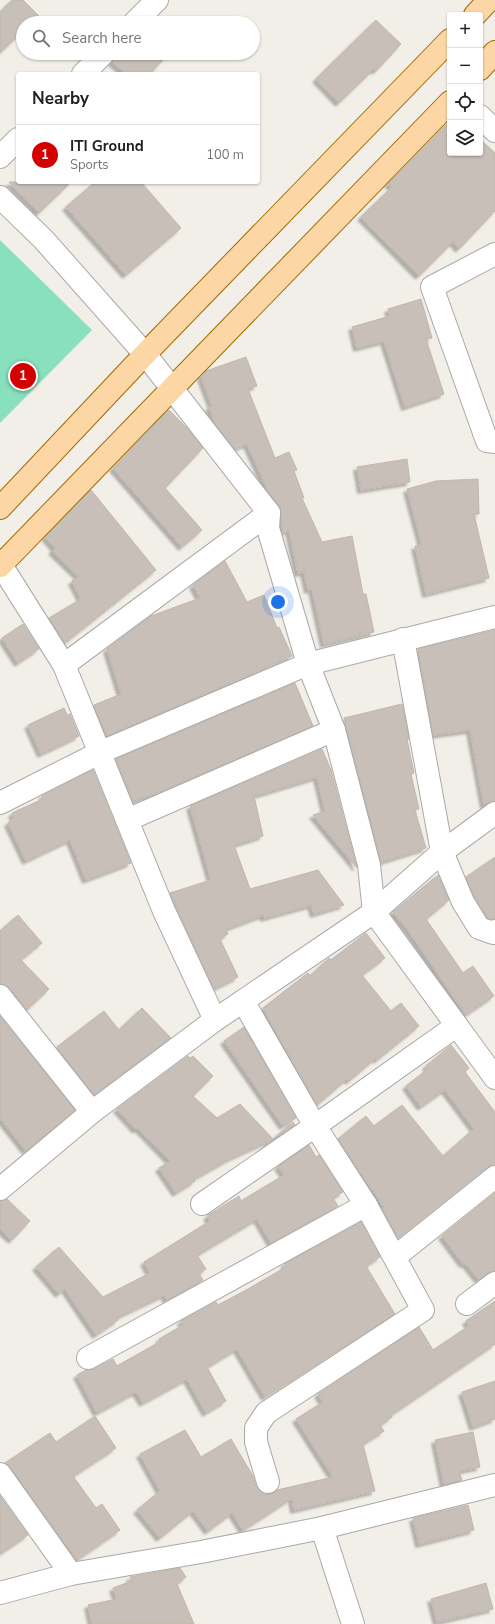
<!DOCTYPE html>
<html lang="en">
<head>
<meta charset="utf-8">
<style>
	body { margin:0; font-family:"Nunito Sans",sans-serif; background:#f6f6f6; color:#202124 }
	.controls { position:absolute; right:12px; top:12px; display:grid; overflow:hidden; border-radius:4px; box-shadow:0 1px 3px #0004 }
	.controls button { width:36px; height:36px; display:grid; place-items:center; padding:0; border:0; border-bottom:1px solid #e0e0e0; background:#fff; color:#202124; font:20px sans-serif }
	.you { position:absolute; left:278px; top:602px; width:14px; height:14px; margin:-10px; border:3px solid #fff; border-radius:50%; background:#1a73e8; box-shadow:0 0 0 6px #1a73e833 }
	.badge { display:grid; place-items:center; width:26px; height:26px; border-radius:50%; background:#d40000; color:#fff; font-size:13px; font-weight:700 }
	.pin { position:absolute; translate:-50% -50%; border:2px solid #fff; box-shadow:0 1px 4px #0006 }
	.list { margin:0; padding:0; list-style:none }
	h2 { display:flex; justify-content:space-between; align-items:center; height:52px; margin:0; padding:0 16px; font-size:17px }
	h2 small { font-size:13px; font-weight:400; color:#757577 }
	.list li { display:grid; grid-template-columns:26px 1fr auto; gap:12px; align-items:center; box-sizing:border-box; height:60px; padding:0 16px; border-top:1px solid #e0e0e0 }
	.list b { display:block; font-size:15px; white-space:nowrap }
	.list p { margin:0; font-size:13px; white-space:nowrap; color:#757577 }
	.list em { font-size:13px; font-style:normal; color:#757577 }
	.icon { flex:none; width:22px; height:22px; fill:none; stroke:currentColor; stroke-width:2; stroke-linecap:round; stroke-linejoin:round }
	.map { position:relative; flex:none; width:495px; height:1624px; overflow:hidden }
	.search { position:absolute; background:#fff; box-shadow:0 1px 3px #0004; left:16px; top:16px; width:244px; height:44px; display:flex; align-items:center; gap:10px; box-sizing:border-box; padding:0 14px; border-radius:22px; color:#757577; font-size:15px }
	.panel { position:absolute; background:#fff; box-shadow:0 1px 3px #0004; left:16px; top:72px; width:244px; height:112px; border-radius:4px }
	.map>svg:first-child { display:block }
	.pitch { fill:#88e0be }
	.building { fill:#c7bfb8; stroke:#c4b6ab; filter:url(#shadow) }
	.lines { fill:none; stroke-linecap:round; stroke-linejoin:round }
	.minor-casing { stroke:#a9a9a9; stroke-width:24 }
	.primary-casing { stroke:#a06b00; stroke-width:24 }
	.minor { stroke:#fff; stroke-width:22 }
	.primary { stroke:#fcd6a4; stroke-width:22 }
</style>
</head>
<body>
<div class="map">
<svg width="495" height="1624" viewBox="0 0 495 1624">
	<defs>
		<filter id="shadow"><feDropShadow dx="-3.5" dy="3.5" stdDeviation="1" flood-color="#0004"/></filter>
	</defs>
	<rect width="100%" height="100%" fill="#f2efe9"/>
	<path class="pitch" d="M0,240L92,330L0,423Z"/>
	<g class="building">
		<path d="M12,0H23L39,16L31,23H23V31L0,53V12Z"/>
		<path d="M376,20L401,44L376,71L374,69L339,103L316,79Z"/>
		<path d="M116,53H169L150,74H126L112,62Z"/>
		<path d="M450,121V153H480V139L495,153V211L459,249L453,242L419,276L361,217L392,187L388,184Z"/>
		<path d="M9,182H71L39,213Z"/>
		<path d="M95,182H141L181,228L126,275L66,207Z"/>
		<path d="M421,299L432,338L426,339L444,394L405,407L384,341L357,348L352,327L390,316L388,309Z"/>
		<path d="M246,357L257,386L248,389L275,458L289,452L297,470L294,471L304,498H302L322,542L352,536L363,594H366L374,632L324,644L312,589L308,590L304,572L298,573L289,530L283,533L280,507L269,493L247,444L235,449L216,425L209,407L212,406L201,377L206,371Z"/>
		<path d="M169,410L187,428L203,448L165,488L202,530L182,547L113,468Z"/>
		<path d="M407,459L410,482L361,490L357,467Z"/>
		<path d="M478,479L479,514H474L489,578L426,594L415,546L422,545L407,489L436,481Z"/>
		<path d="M91,490L156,570L65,643L49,618L81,599L72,581L79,577L52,551L55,548L45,537Z"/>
		<path d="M225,561L247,602L264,595L277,628L279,627L292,656L107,736L94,705L121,694L107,649L151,616L200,598L193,585Z"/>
		<path d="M23,624L39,649L18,663L2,638Z"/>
		<path d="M495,630V801L484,805L470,730L433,735L418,649Z"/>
		<path d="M295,683L313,726L157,793L133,801L116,759Z"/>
		<path d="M402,704L409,739H407L414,773L411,774L419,809L415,810L426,848L381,862L344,718Z"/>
		<path d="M64,708L67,715L70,714L79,736L41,754L28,725Z"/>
		<path d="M322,749L331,770L357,868L313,815L325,811L317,777L254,796L263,836L234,845L250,889L318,870L344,905L314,914L311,905L264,918L263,915L226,929L228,934L220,939L238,977L214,989L170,893L211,880L190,806Z"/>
		<path d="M93,770L131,863L86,880L70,840L26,861L8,823L14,818L12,813L43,799L42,796Z"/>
		<path d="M495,857V919H491L488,918L473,894L466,877Z"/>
		<path d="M438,875L449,900L426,919L463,973L473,966L494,996L466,1015L408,930L393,912Z"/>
		<path d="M18,915L42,943L21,960L49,989L27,1010L10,988L0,984V931Z"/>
		<path d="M366,933L385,958L362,975L391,1011L401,1003L419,1026L377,1060L376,1058L349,1081L347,1079L317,1105L263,1008L308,973L310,976L329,958L331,960Z"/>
		<path d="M142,1008L171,1038L94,1095L57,1047L104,1011L119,1030Z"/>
		<path d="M0,1016L75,1110L26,1151L0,1118Z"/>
		<path d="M244,1027L296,1118L283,1126L224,1041Z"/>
		<path d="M451,1045L469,1068L465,1072L495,1112V1165L487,1167L398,1238L382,1208L384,1207L338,1139L366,1116L374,1126L402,1105L443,1156L474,1129L445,1090L421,1107L406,1086L428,1069L426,1066Z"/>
		<path d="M188,1056L190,1058L193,1056L213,1076L193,1096L217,1118L240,1104L273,1139L293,1122L295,1125L265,1146L273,1139L231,1158L194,1179L195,1181L176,1193L159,1168L170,1161L138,1128L136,1130L117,1109Z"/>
		<path d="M309,1145L316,1157L319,1155L343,1192L333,1198L338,1206L271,1243L257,1219L197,1255L206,1269L199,1274L203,1280L167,1300L164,1295L116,1318L118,1320L96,1335L65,1289L59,1294L36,1267L59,1247L103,1297L150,1273L144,1262L210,1221L207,1216L239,1196L241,1201L284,1175L278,1166Z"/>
		<path d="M495,1193V1271L488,1273L479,1280L465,1263L463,1264L442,1236Z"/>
		<path d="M7,1199L30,1221L12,1240L0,1229V1201Z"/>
		<path d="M361,1222L380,1257L366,1266L395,1314L265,1397L237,1349L207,1367L226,1401L206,1413L187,1379L143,1403L136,1392L97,1413L77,1375L86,1370L94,1369L113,1359L117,1366L161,1341L159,1339L183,1325L181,1321L216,1302L218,1305L248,1289L286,1267L284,1264Z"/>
		<path d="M495,1301V1344L391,1415L392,1417L380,1425L384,1431L363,1444L375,1491L294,1510L292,1498L243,1530L232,1513L208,1531L193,1511L160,1538L137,1510L160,1491L140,1454L185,1430L201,1457L231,1439L253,1476L256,1486L260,1491L265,1494H271L277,1490L333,1477L296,1419L323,1402L318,1394L419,1327L433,1350L469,1326L466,1321Z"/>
		<path d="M495,1381V1419L473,1427L462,1392Z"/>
		<path d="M95,1416L116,1448L73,1476L96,1508L102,1504L120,1530L77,1560L10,1467L5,1463L50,1433L56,1442Z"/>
		<path d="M473,1432L480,1467L459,1471L462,1480L444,1485L435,1440Z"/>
		<path d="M0,1496L28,1535L0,1554Z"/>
		<path d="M468,1505L474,1530L419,1544L413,1518Z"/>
		<path d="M180,1568L186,1577L177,1584L194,1624H92L88,1605L117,1599L113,1588L132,1581L130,1577Z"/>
		<path d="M486,1583L493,1609L437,1622L431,1599Z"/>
	</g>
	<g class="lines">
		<g class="minor-casing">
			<g id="minor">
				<path d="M134,23L157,0"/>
				<path d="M83,74L104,53"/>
				<path d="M480,116L495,131"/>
				<path d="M0,157L18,139"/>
				<path d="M0,197L44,240L145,354L269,513L64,665L1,565"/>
				<path d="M495,254L432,287L487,441L495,442"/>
				<path d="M269,513L268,528L308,664L334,730L369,865L374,912L495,1078"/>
				<path d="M403,639L442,852L463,902L479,928L493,933L495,931"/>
				<path d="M64,665L164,911L215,1020"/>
				<path d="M0,803L101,752L308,664L495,617"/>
				<path d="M127,820L334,730"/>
				<path d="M0,996L92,1112"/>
				<path d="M0,1189L92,1112L215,1020L374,912L442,852L495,813"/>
				<path d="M202,1204L315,1126L456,1026"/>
				<path d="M395,1257L495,1177"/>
				<path d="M467,1304L495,1283"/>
				<path d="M88,1358L366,1205L315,1126L243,1001"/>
				<path d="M0,1474L71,1574"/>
				<path d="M268,1482L256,1442V1428L266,1413L423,1310L366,1205"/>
				<path d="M322,1528L353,1624"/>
				<path d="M0,1593L71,1574L201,1552L322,1528L495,1485"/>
			</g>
		</g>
		<g class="primary-casing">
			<g id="primary">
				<path d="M475,15L489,0"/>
				<path d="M480,69L495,52"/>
				<path d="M0,508L149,350L450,40"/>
				<path d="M0,566L450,102"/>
			</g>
		</g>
		<use href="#minor" class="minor"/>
		<use href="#primary" class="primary"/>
	</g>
</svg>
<div class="controls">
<button>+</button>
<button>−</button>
<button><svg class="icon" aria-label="locate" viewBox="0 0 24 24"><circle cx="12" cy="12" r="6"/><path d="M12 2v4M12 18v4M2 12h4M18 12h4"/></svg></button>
<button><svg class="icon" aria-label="layers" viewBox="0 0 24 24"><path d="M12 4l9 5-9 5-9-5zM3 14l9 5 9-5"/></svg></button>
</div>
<div class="you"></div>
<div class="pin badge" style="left:23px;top:376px">1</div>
<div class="search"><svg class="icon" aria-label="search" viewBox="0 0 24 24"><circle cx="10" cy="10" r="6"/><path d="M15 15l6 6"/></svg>Search here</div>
<section class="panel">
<h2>Nearby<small></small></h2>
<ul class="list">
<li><span class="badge">1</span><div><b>ITI Ground</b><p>Sports</p></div><em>100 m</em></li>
</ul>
</section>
</div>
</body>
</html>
